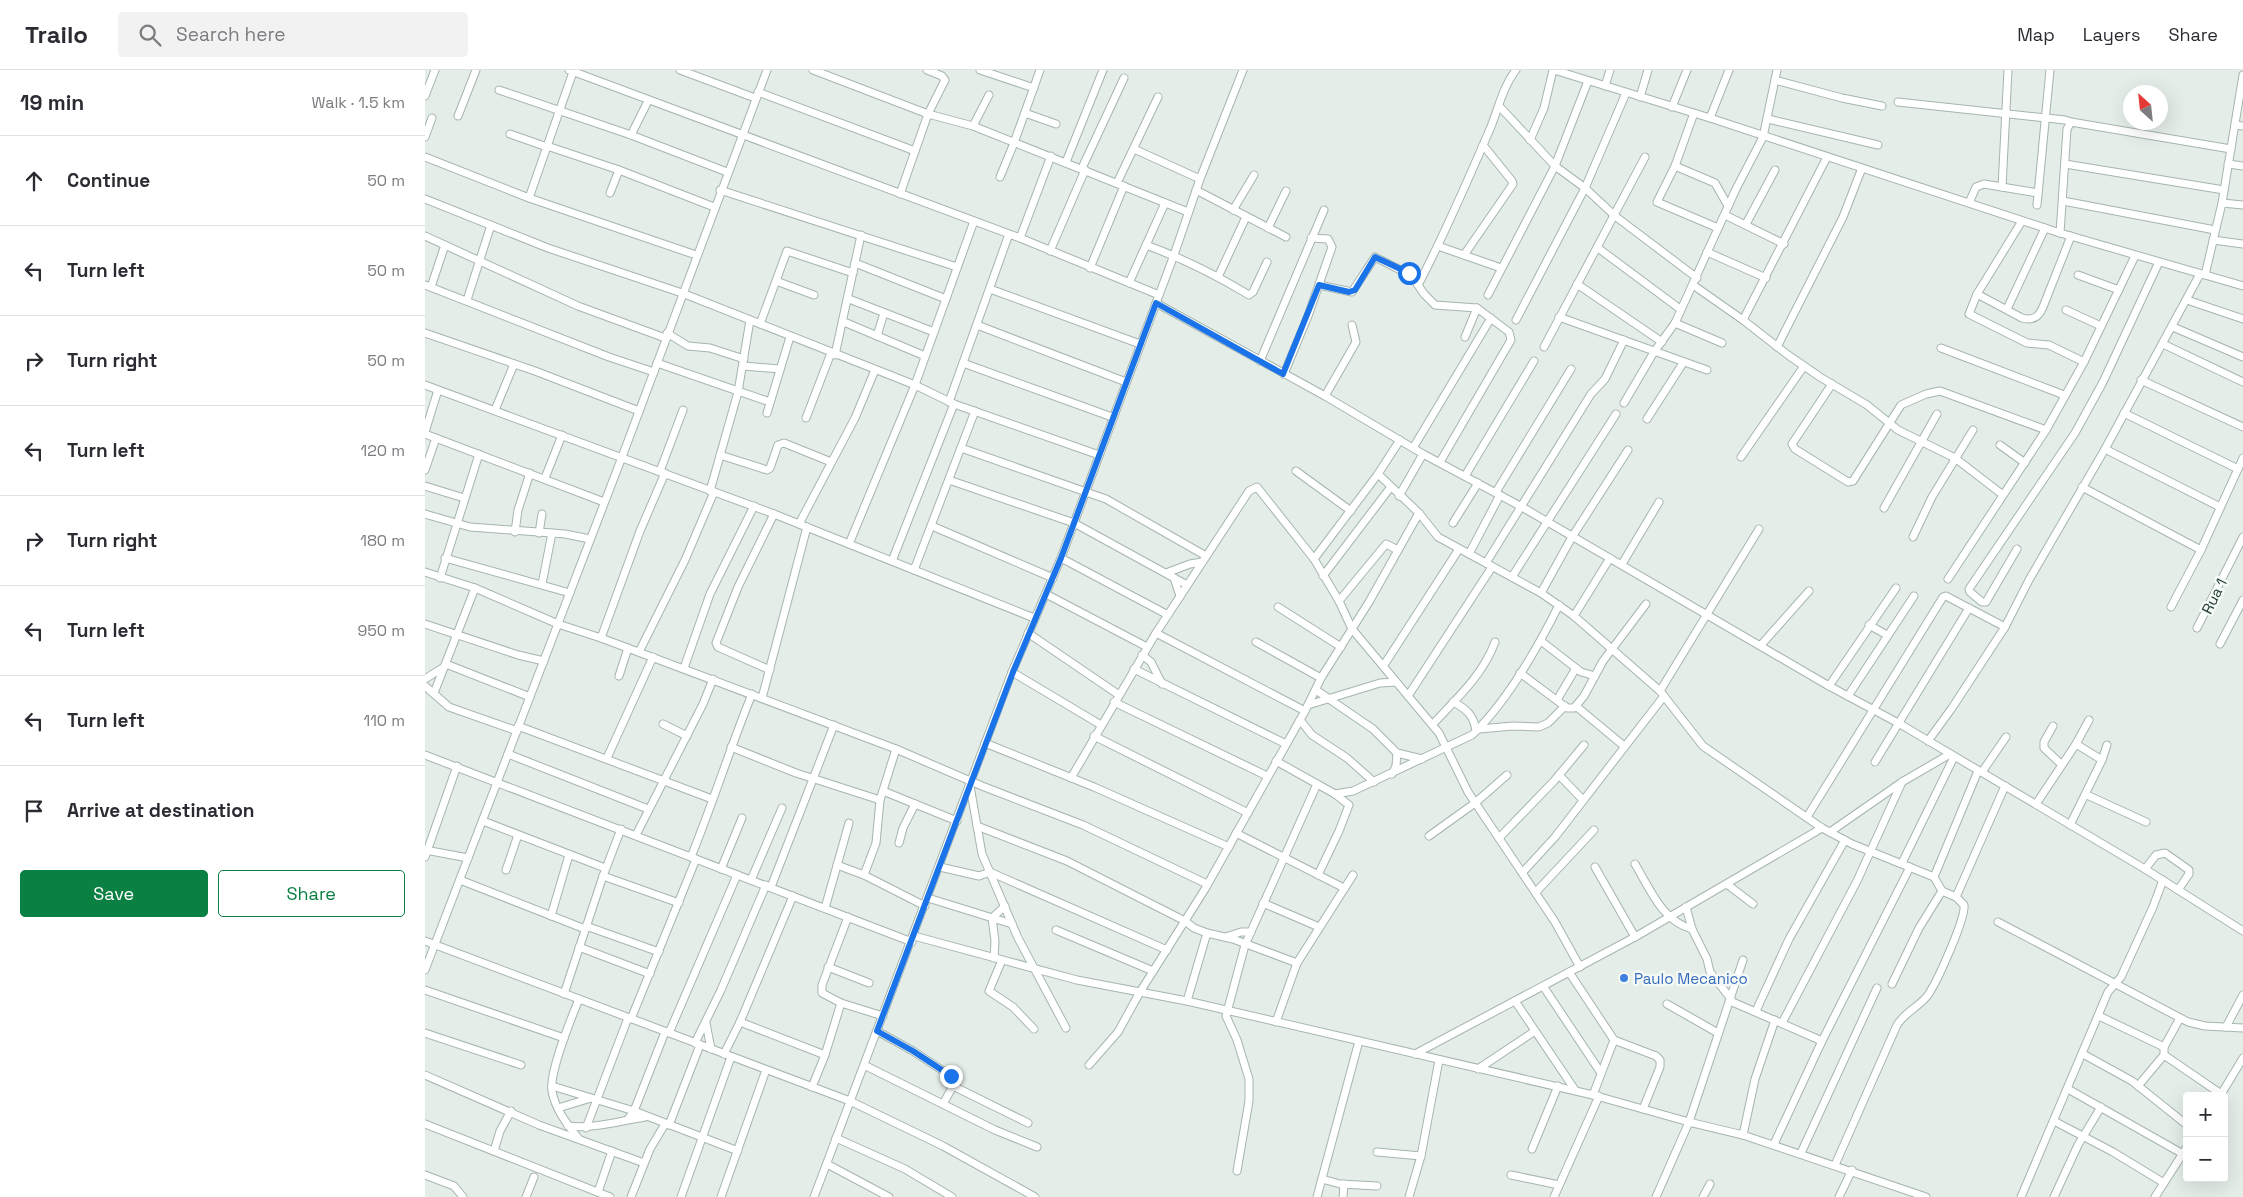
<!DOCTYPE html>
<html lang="en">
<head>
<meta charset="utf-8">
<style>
	body { margin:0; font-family:"Space Grotesk",sans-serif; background:#f2f2f3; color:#2b2b33 }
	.controls { position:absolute; right:15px; bottom:15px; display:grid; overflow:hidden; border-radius:5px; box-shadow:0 5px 20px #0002 }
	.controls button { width:45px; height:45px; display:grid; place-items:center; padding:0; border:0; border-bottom:1px solid #e1e1e2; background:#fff; color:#2b2b33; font:25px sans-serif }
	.compass { position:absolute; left:1698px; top:15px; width:45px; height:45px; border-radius:50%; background:#fff; box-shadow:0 5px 20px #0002; rotate:333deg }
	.stop { position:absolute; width:15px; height:15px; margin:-11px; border:4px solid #1a73e8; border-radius:50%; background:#fff }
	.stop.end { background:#1a73e8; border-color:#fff; box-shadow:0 1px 5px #0008 }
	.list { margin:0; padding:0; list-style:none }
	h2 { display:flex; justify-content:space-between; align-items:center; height:65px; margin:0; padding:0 20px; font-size:21px }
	h2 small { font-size:16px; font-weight:400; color:#7c7c81 }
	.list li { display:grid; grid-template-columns:32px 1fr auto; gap:15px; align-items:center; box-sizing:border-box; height:90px; padding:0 20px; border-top:1px solid #e1e1e2 }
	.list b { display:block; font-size:19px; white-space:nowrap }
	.list em { font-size:16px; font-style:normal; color:#7c7c81 }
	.actions { display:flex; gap:10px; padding:15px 20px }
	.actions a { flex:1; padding:11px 0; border:1px solid #0b8043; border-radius:5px; text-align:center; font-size:18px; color:#0b8043 }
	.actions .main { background:#0b8043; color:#fff }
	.icon { flex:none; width:28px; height:28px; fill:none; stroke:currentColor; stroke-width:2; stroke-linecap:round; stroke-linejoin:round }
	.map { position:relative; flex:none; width:1818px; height:1127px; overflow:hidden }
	header { display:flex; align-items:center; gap:30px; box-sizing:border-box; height:70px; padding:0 25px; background:#fff; border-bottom:1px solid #e1e1e2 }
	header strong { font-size:24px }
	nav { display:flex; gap:28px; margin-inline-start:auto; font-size:18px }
	.search { width:350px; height:45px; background:#f2f2f3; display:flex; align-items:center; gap:12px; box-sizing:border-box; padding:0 18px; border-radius:5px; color:#7c7c81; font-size:19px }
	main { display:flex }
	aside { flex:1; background:#fff }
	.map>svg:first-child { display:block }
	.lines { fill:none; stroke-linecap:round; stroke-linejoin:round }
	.minor-casing { stroke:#a6b5ae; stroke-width:9 }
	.minor { stroke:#fff; stroke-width:7 }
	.route { stroke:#1a73e8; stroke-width:6 }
	.shop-dot { fill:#3f7fe0; stroke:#f4f9f6; stroke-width:2 }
	.labels { text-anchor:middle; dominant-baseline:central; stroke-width:5; stroke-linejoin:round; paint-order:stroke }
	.street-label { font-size:15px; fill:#233e34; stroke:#f4f9f6 }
	.shop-label { font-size:15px; fill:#366cbe; stroke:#f4f9f6; text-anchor:start }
</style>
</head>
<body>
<header>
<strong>Trailo</strong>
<div class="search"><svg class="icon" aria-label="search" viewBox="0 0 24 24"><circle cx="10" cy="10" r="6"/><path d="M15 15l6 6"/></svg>Search here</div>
<nav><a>Map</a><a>Layers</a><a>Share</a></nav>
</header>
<main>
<aside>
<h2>19 min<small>Walk · 1.5 km</small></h2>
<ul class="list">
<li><svg class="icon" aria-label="ahead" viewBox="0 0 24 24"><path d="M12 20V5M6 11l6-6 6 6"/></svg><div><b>Continue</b></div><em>50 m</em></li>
<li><svg class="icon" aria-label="left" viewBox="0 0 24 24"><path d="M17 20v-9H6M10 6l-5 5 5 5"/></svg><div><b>Turn left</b></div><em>50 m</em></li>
<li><svg class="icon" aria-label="right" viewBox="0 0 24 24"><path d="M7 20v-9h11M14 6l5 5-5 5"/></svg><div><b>Turn right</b></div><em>50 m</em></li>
<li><svg class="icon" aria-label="left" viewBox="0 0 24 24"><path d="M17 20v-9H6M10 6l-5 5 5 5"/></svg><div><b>Turn left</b></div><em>120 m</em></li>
<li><svg class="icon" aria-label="right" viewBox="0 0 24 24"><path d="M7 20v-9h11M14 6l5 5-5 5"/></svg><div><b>Turn right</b></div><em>180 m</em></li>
<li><svg class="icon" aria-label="left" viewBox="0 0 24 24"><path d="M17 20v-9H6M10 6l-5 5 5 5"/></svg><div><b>Turn left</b></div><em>950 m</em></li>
<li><svg class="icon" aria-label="left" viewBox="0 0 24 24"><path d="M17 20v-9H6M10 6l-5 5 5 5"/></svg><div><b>Turn left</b></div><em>110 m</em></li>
<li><svg class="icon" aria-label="arrive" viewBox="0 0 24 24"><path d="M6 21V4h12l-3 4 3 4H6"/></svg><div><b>Arrive at destination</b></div></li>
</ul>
<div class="actions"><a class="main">Save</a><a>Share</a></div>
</aside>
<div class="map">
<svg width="1818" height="1127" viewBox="0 0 1818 1127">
	<rect width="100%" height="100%" fill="#e4ede8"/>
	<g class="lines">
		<g class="minor-casing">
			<g id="minor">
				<path d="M144,0L595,168L734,225"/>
				<path d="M255,0L330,28"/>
				<path d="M388,0L503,44L548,56L763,142"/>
				<path d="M555,0L609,18"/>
				<path d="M1129,0L1285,48L1635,163L1818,216"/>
				<path d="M1350,10L1417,28L1457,36"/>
				<path d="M1180,16L1185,0"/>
				<path d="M74,20L206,65L302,102"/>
				<path d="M333,22L490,81"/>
				<path d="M0,26L10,0"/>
				<path d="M1215,27L1223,0"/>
				<path d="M1473,32L1640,50L1646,52"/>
				<path d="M1075,37L1130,96L1160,118L1190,146L1272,208"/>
				<path d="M1247,37L1262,0"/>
				<path d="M600,43L631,54"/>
				<path d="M1269,43L1250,96L1232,132L1293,158"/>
				<path d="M33,46L51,0"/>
				<path d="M1285,48L1304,0"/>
				<path d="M1343,49L1453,75"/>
				<path d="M1810,55L1818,56"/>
				<path d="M548,56L564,25"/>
				<path d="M85,64L122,77"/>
				<path d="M206,65L223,31"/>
				<path d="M0,67L7,48"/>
				<path d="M1105,70L1119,38L1128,0"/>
				<path d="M122,76L194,100L289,137"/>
				<path d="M709,79L775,109"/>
				<path d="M0,87L104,128L271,185"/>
				<path d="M641,92L678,0"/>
				<path d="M1640,94L1799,120"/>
				<path d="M1803,94L1818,96"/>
				<path d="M1250,96L1290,113L1303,136"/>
				<path d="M657,98L699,8"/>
				<path d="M575,107L589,73L615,0"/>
				<path d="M692,113L733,27"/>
				<path d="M1577,117L1583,0"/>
				<path d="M295,120L532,197"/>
				<path d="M771,120L861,167"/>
				<path d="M185,123L194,100"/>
				<path d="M475,124L503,44L520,10L517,6L502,0"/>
				<path d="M104,128L148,2"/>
				<path d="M0,129L123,178L257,223L490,315L529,334L674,385"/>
				<path d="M1638,131L1790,160"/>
				<path d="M1544,133L1551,117L1559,114L1613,123"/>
				<path d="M1797,133L1818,135"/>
				<path d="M1612,135L1625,0"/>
				<path d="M808,140L829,105"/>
				<path d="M1300,145L1359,174"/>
				<path d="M1597,151L1552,224L1544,244L1602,273L1624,275L1659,292"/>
				<path d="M1321,154L1350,100"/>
				<path d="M843,158L861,121"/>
				<path d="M1635,163L1642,59L1646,52L1806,79"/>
				<path d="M0,166L153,236L240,268"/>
				<path d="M595,168L626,86"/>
				<path d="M1788,170L1818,174"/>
				<path d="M721,175C757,188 791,205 824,225L828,222L842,192"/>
				<path d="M1013,176L1076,198"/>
				<path d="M1173,178L1255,239"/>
				<path d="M625,181L660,100"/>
				<path d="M1282,182L1341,208"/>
				<path d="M1039,185L1088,114L1087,111L1058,75"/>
				<path d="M430,193L521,229"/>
				<path d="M665,198L699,116"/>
				<path d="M1653,205L1694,220"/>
				<path d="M1780,205L1797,133L1818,5"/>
				<path d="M793,207L821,147"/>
				<path d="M351,211L389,225"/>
				<path d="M704,213L740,133"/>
				<path d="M1152,214L1237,272"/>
				<path d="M0,215L184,287L229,302"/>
				<path d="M894,215L927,222L950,187L987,206L999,224L1010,235L1052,238L1084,262L1086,270L1015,392"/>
				<path d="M993,215C1020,164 1042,112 1065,59C1073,40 1078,16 1091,0"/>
				<path d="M1268,215L1318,250L1402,87"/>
				<path d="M6,217L20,175"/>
				<path d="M565,219L715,274"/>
				<path d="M1552,224L1597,248C1608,251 1614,247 1618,237L1646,166"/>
				<path d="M1063,225L1130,96L1163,11"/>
				<path d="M424,229L509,262"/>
				<path d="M42,230L66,155"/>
				<path d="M1762,230L1818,249"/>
				<path d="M731,233L900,326L998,384L1097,437L1404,616L1475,654L1720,799L1818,861"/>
				<path d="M1582,239L1620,158"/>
				<path d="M1641,240L1676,256"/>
				<path d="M1134,247L1282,300"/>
				<path d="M1091,250L1160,118L1201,23"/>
				<path d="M1318,250L1363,285L1395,307L1442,335L1473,360L1530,388L1578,425"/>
				<path d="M419,252L500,286"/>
				<path d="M1250,253L1297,273"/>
				<path d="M335,254L362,181L428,203"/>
				<path d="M552,255L701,312"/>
				<path d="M1748,257L1818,287"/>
				<path d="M0,263L110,301L214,341"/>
				<path d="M242,263L263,276L285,278L319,289"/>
				<path d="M452,266L459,243"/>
				<path d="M1040,267L1052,238"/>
				<path d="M1738,274L1818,312"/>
				<path d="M1119,277L1220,87"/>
				<path d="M1352,277L1418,147L1437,98"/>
				<path d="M1516,278L1639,325"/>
				<path d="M410,285L436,165"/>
				<path d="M835,291L899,140"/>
				<path d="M232,293L345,332"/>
				<path d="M538,293L687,347"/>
				<path d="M318,296L355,299"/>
				<path d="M859,304L883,246L907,177L903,169L886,168"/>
				<path d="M1716,310L1818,357"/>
				<path d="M1407,314L1367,374L1370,379L1423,412L1428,411L1476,335L1501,324L1515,321L1621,360"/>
				<path d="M0,315L349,444L609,548"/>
				<path d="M900,326L931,272L927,255"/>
				<path d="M524,332L584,164"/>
				<path d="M1199,333L1229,282L1250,253L1311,119L1338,67L1352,0"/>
				<path d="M70,340L89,294"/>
				<path d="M342,343L365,267"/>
				<path d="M1699,343L1813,399"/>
				<path d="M381,348L406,283"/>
				<path d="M1222,349L1258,293"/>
				<path d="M0,362L13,320"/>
				<path d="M0,364L179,432"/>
				<path d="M1575,375L1600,393"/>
				<path d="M536,378L681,429L781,486"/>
				<path d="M988,378L1066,248"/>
				<path d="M1680,379L1795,437"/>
				<path d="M295,385L342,400L345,398L353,375L359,373L406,392"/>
				<path d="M1316,387L1379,296"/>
				<path d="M0,400L11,368"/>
				<path d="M235,401L258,340"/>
				<path d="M871,401L926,441"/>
				<path d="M953,404L994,443L1013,467L1116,523L1149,546L1235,621L1278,676L1397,758L1427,774L1509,807L1517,821L1531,827L1539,835C1541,848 1512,912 1503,925C1494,937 1480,942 1472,955L1410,1095"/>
				<path d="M1040,406L1109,291"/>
				<path d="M120,408L137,365"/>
				<path d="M524,410L649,453L762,515"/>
				<path d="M0,416L39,428"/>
				<path d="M1657,417L1776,480"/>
				<path d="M285,421L313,322L325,250"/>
				<path d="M1071,422L1146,299"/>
				<path d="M974,426L998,384"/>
				<path d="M1459,438L1512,344"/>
				<path d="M0,444L45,457L140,464L165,469"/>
				<path d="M1028,453L1053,413"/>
				<path d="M374,454L430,348L450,300"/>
				<path d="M507,456L628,508"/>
				<path d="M90,462L93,440L105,403"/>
				<path d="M114,463L117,444"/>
				<path d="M1488,467L1507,427L1548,360"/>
				<path d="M424,474L490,315L549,151"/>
				<path d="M1592,479L1561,532H1557L1545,522L1544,519L1650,363L1678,312L1734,192"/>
				<path d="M1044,484L1075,425"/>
				<path d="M20,488L145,523"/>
				<path d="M636,488L743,545"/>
				<path d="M889,489L953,404L975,370"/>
				<path d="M467,491L529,334"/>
				<path d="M1061,493L1166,324L1180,309L1199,270"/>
				<path d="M1197,494L1234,432"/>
				<path d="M489,500L550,341"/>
				<path d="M0,502L50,518L133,554L176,568L471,679L557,716L658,755L782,814"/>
				<path d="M741,503L765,494L777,492"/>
				<path d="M898,506L965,418"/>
				<path d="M1087,507L1191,344"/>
				<path d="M15,508L54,384"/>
				<path d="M749,508L755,526"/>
				<path d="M1523,509L1621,360L1659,292L1710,186"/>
				<path d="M117,514L127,463"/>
				<path d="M1116,523L1147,467L1203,380"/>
				<path d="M621,524L722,577"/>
				<path d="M914,531L961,474L973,480"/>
				<path d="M853,537L916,577"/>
				<path d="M1746,537L1776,480L1818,388"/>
				<path d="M1149,546L1185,488"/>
				<path d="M0,554L93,585L119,591"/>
				<path d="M1444,555L1462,565"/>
				<path d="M1772,558L1818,467"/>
				<path d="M603,563L694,625"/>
				<path d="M731,563L880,641"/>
				<path d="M176,568L215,461L240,403"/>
				<path d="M1116,571L1156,602L1170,606"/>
				<path d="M831,572L896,608"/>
				<path d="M1795,574L1818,530"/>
				<path d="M1336,575L1384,521"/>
				<path d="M214,582L260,490L289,422"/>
				<path d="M717,585L726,592L737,614"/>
				<path d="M21,594L105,627"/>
				<path d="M959,595L1034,479"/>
				<path d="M259,598L285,524L329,436"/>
				<path d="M709,599L861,674"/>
				<path d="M345,600L293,577L291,573L313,517L349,444"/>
				<path d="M587,602L676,655"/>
				<path d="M1095,603L1142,638H1149L1159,626L1178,591L1221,534"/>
				<path d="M194,606L203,578"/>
				<path d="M0,609L19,597"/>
				<path d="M0,616L24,637L92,661"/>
				<path d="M1404,616L1471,518"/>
				<path d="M891,620L948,659L972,683L997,689"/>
				<path d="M1235,621L1334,459"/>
				<path d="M9,623L50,518"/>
				<path d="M983,626L1067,497"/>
				<path d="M1423,626L1489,526"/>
				<path d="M337,628L382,457"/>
				<path d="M1132,630L1151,598"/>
				<path d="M689,632L842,706"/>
				<path d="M1028,632C1042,639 1049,646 1051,661"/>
				<path d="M883,635L955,613L971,612"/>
				<path d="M1152,637L1199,676"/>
				<path d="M875,650L887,665L922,688L949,712"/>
				<path d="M238,654L262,666"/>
				<path d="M1008,654C1032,628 1058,605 1070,572"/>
				<path d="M93,656L287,729"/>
				<path d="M1628,656L1619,672V678L1636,694"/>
				<path d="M1054,659L1088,656L1114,657L1123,653L1140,636"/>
				<path d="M669,666L823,743"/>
				<path d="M1503,671L1527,638L1580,557L1604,510L1680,379L1775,204"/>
				<path d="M560,673L669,717L804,777"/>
				<path d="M1651,674L1677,690"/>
				<path d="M306,677L371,703L455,730"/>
				<path d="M83,684L223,739"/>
				<path d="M0,685L487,872"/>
				<path d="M182,688L228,587"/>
				<path d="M851,691L910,724L924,735L914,761L893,805"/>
				<path d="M1450,692L1544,538"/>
				<path d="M1557,702L1581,667"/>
				<path d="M967,704L971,696L972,683"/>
				<path d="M1134,705L1158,730"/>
				<path d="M646,708L731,563L824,421L832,417L889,489L914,531L927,559L1014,663L1043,722L1130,852L1155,897"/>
				<path d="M545,716L557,784L593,868L641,958"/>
				<path d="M458,721L532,751"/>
				<path d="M910,724L928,721L1047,665C1083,631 1112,579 1134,535"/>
				<path d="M1662,725L1721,752"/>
				<path d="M1611,734L1651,674L1664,650"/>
				<path d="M1382,747L1518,527L1521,526L1580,557"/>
				<path d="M58,751L180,798"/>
				<path d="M1645,755L1677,690L1682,675"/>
				<path d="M552,756L642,791L760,851L769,858L782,863L808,869L872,893"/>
				<path d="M1405,762L1477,712L1525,684"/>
				<path d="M811,763L919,818"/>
				<path d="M211,765L278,634L288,609"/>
				<path d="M1004,766L1050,733L1082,705"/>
				<path d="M1074,768L1129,711L1159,675"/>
				<path d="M474,773L478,758L490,734"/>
				<path d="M0,780L43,788"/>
				<path d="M0,787L32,696"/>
				<path d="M266,787C288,733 305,678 327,624"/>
				<path d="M1477,793L1529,687"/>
				<path d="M1210,794C1225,819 1237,851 1267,859"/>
				<path d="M412,795L439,805L500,836"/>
				<path d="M515,797L554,806L565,802L742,880"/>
				<path d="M1170,797L1210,867"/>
				<path d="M296,799L317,748"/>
				<path d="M1720,799L1731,785L1740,783L1764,800V804L1753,820"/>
				<path d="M81,800L93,765"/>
				<path d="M1098,802L1130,767L1239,626"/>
				<path d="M439,805L451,773L455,730L471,679"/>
				<path d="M178,806L254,833"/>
				<path d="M1509,807L1553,701"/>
				<path d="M35,810L160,859"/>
				<path d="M326,810L357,738"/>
				<path d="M1303,815L1328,834"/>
				<path d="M346,817L409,655"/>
				<path d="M1111,822L1169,760"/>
				<path d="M1531,827L1580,716"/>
				<path d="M503,828L587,854"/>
				<path d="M838,833L894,857"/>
				<path d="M1261,837L1267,859L1282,889L1285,902L1306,929"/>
				<path d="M400,838L424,753"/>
				<path d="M126,846L144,785"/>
				<path d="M1573,852L1763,952L1780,956L1818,958"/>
				<path d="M161,856L234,882"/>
				<path d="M631,860L728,901"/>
				<path d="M489,866L652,910L762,931L1168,1025L1264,1052L1318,1065L1501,1127"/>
				<path d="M801,867L816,862H826"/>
				<path d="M0,871L425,1031L518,1076L610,1127"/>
				<path d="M154,877L225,904"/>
				<path d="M569,888L570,871L567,848L580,836"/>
				<path d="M577,890L564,921L588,937L609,959"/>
				<path d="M403,897L444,913"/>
				<path d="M0,900L197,387L342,0"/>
				<path d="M1144,902L1189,970L1231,986L1235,990V997L1218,1039"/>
				<path d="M1467,914L1494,858L1517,821"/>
				<path d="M1118,916L1176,1003"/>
				<path d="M0,920L139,968"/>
				<path d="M139,924L178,806L196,759"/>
				<path d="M762,931L782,863"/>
				<path d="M1090,931L1150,1020"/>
				<path d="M1305,931L1397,971"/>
				<path d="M416,933L458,946"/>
				<path d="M1242,934L1293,963"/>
				<path d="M1331,941L1364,869L1420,770"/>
				<path d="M1674,946L1739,977"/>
				<path d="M206,949L271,789"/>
				<path d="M315,952L400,985"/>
				<path d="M851,952L872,893L928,805"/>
				<path d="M281,953L286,979"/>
				<path d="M1357,953L1432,811L1477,712"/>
				<path d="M1801,957L1818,925"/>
				<path d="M452,961L488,981L526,1006L528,1016L518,1034"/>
				<path d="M0,963L96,995"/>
				<path d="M244,963L312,805"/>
				<path d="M270,973L296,920L341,815"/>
				<path d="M299,984L315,952L368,826"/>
				<path d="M990,984L1210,867L1397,758"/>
				<path d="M1658,984L1707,1011L1762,1055"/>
				<path d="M1739,985L1796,1024"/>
				<path d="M439,995L570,1060L612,1077"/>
				<path d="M664,995L693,962L715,922L780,819L880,641L896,608L944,532L994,443"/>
				<path d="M1053,999L1110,961"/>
				<path d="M0,1005L114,1055L219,1093"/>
				<path d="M127,1016L209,1041L313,1081"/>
				<path d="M528,1016L603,1053"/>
				<path d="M1713,1016L1739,985V977L1755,948"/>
				<path d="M387,1017L400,985L416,933L397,923V915L423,847"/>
				<path d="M1643,1019L1758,1084"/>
				<path d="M1168,1025L1189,970"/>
				<path d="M1795,1026L1818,988"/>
				<path d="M133,1038L166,1028"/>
				<path d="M203,1049L209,1041L240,962"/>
				<path d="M1629,1051L1688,1082L1739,1113"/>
				<path d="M0,1054L185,1127"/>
				<path d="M244,1055L275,975"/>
				<path d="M143,1056C170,1059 194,1051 220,1047"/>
				<path d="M161,1058L203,948"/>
				<path d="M1318,1065L1330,1009L1350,950"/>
				<path d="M153,1068C142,1054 130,1039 127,1021C124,1002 146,949 154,929"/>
				<path d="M411,1068L480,1099L527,1127"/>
				<path d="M1349,1074L1397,971L1485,797"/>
				<path d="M1107,1079L1133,1016"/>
				<path d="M69,1081L75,1061L86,1041"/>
				<path d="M952,1082L996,1086"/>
				<path d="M1376,1083L1452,918"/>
				<path d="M402,1094L464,1127"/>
				<path d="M812,1101L824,1031V1009L812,970L801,946L820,875L892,714"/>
				<path d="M0,1105L29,1116L38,1127"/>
				<path d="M1086,1105L1134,1115"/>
				<path d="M897,1109L915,1114L952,1116"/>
				<path d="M173,1122L187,1081"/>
				<path d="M101,1127L109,1107"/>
				<path d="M206,1127L225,1079L240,1054"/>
				<path d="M256,1127L306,987"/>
				<path d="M296,1127L341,1000"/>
				<path d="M389,1127L587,602L636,488L749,185L775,109L818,0"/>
				<path d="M892,1127L934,971"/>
				<path d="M918,1127L919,1114"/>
				<path d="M984,1127L996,1086L1014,990"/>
				<path d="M1129,1127L1174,1026"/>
				<path d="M1231,1127L1264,1052L1318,890"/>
				<path d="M1278,1127L1285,1114"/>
				<path d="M1414,1127L1427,1100"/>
				<path d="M1596,1127L1683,922L1696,907L1728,837L1738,810"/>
				<path d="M1629,1127L1653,1075L1676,1037"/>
				<path d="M1730,1127L1762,1077"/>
			</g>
		</g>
		<use href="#minor" class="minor"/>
	</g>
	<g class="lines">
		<path class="route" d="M526,1006L488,981L452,961L588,602L636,488L731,233L858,304L894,215L924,222L930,220L950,187L984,203"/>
	</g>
	<circle class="shop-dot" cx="1199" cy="908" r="5"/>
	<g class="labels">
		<g class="street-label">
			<text transform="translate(1789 526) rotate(-63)">Rua 1</text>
		</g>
		<g class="shop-label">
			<text x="1209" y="908">Paulo Mecanico</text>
		</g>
	</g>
</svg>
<div class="controls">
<button>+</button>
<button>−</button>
</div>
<svg class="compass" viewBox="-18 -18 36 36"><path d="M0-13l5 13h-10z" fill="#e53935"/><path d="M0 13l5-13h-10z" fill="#7c7c81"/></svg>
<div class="stop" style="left:984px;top:203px"></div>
<div class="stop end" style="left:526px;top:1006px"></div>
</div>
</main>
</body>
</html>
